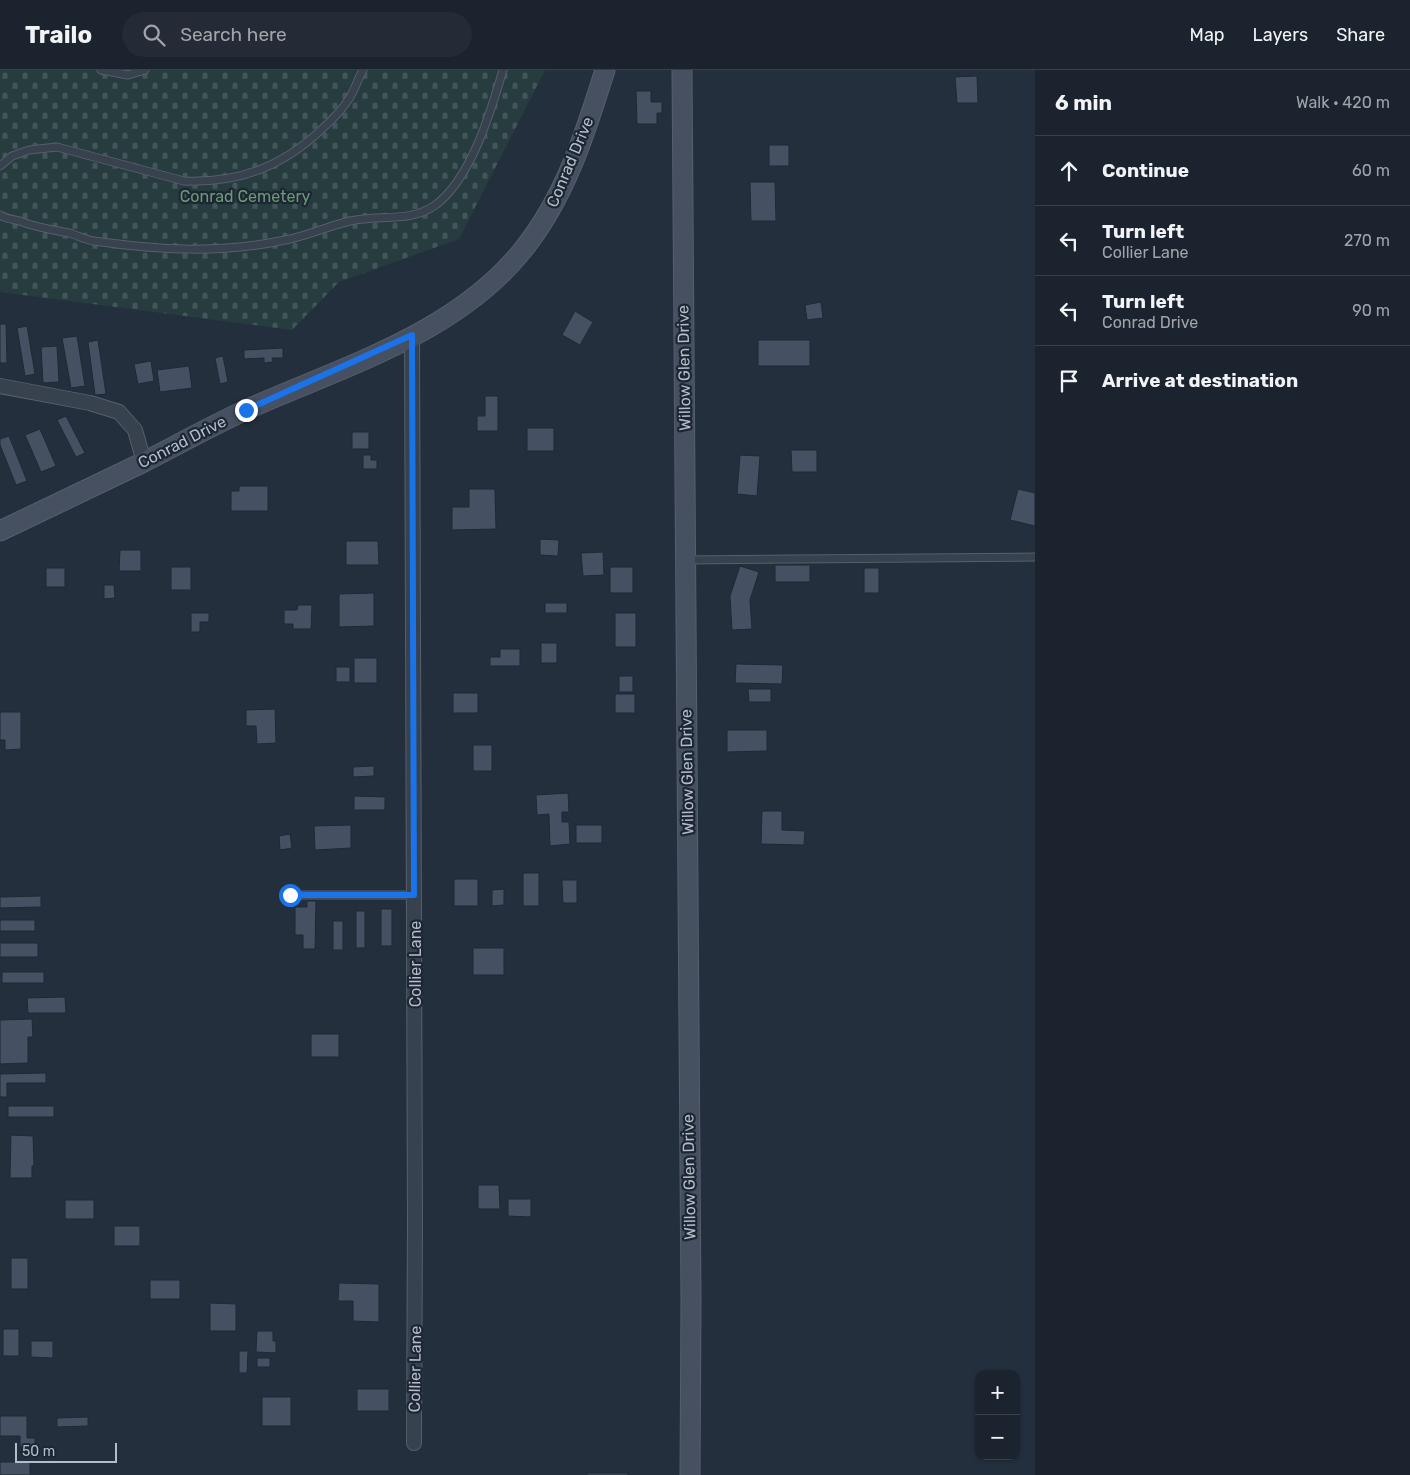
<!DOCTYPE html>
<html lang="en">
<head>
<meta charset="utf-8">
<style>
	body { margin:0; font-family:Rubik,sans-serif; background:#242b36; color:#f1f3f6 }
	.controls { position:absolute; right:15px; bottom:15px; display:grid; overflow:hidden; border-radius:10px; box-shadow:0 1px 4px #0004 }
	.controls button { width:45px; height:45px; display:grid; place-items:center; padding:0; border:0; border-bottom:1px solid #39404a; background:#1b232e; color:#f1f3f6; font:25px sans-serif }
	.scale { position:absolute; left:15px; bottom:12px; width:102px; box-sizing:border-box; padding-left:5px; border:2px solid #b4bcc9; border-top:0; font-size:14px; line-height:18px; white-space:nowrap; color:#b4bcc9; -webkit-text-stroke:4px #1d2633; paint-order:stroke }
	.stop { position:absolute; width:15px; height:15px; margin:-11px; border:4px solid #1a73e8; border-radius:50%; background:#fff }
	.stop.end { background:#1a73e8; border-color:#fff; box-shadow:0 1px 5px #0008 }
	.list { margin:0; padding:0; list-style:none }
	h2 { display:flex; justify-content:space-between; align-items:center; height:65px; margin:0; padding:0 20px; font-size:21px }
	h2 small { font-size:16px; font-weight:400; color:#a0a4aa }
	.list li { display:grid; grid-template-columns:32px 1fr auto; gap:15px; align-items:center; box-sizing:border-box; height:70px; padding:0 20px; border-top:1px solid #39404a }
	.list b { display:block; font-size:19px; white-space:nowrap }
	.list p { margin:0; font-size:16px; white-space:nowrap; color:#a0a4aa }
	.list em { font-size:16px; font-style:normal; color:#a0a4aa }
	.icon { flex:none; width:28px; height:28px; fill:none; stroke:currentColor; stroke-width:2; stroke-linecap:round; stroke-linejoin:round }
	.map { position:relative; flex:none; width:1035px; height:1405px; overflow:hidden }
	header { display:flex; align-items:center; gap:30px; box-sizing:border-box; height:70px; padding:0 25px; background:#1b232e; border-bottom:1px solid #39404a }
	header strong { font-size:24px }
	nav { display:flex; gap:28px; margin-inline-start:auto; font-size:18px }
	.search { width:350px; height:45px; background:#242b36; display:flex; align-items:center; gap:12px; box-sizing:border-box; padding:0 18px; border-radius:28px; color:#a0a4aa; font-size:19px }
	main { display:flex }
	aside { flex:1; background:#1b232e }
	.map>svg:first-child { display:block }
	.cemetery { fill:url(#cemetery-stones) }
	.building { fill:#455162; stroke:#1f2835 }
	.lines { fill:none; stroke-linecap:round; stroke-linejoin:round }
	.lane-casing { stroke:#565f6c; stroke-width:9 }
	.street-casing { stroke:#565f6c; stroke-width:16 }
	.secondary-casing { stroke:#565f6c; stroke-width:21 }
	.lane { stroke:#38414e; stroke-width:7 }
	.street { stroke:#38414e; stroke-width:14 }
	.secondary { stroke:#465061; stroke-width:19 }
	.route { stroke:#1a73e8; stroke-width:6 }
	.labels { text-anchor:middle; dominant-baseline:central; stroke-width:4.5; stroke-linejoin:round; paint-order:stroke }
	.street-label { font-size:16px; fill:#b4bcc9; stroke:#1d2633 }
	.park-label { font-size:16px; fill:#6b9a76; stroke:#1d2633 }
</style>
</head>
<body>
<header>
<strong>Trailo</strong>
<div class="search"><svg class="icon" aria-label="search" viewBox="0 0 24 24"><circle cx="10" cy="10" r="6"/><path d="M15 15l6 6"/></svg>Search here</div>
<nav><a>Map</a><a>Layers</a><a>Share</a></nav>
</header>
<main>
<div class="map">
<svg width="1035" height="1405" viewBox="0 0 1035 1405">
	<defs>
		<pattern id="cemetery-stones" width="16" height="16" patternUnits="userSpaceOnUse" patternTransform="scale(1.25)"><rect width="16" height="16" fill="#263c3f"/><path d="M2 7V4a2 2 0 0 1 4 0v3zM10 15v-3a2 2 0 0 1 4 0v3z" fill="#435659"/></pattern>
	</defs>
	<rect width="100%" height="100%" fill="#242f3e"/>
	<path class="cemetery" d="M0,0H545L459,169L339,212L292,260L0,222Z"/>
	<g class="building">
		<path d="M977,6L978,33H957L955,7Z"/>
		<path d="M636,21H651V32H662V43H657V54H637Z"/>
		<rect x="769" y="75" width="20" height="21"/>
		<path d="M750,112H775L776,151H751Z"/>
		<path d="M821,232L823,248L807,250L805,235Z"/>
		<path d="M575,241L593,252L580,275L562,265Z"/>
		<path d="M0,254H6L7,293H0Z"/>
		<path d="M27,256L35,304L25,306L17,258Z"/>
		<path d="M77,266L85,316L71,318L62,268Z"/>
		<path d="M98,270L106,324L95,325L88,272Z"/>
		<rect x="758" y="270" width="52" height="26"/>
		<path d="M57,276L59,312L43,313L41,277Z"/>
		<path d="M283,278V288H272L273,292L264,293V288L244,289V280Z"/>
		<path d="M223,286L228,312L220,314L215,288Z"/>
		<path d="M151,291L154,311L138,314L134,294Z"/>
		<path d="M189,296L192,318L160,322L157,300Z"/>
		<path d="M485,326H498V361H477V346H485Z"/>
		<path d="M66,346L85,383L76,387L57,350Z"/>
		<rect x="527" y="358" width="27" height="23"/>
		<path d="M40,359L56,396L41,402L25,365Z"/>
		<rect x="352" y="362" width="17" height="17"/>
		<path d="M9,366L27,411L16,415L0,375V369Z"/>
		<path d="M791,380H817V402H792Z"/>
		<path d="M363,385H371V390H377V399H363Z"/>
		<path d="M740,385L760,386L757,426L737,424Z"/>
		<path d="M239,416H268V441H231V421H239Z"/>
		<path d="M469,419H495L496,459L452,460V437H469Z"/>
		<path d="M1018,419L1035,423V456L1010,450Z"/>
		<path d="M540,469L559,470L558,486L540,485Z"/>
		<path d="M346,471H378L379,495H346Z"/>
		<path d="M120,480H141V501H119Z"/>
		<path d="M603,482L604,505L583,506L581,483Z"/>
		<rect x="775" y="495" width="35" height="17"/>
		<path d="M740,496L759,502L750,530L752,559L732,560L730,526Z"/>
		<rect x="171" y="497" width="20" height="23"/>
		<rect x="610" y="497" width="23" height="26"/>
		<rect x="46" y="498" width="19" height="19"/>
		<rect x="864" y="498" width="15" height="25"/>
		<path d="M104,515H114L115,528L104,529Z"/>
		<path d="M374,523V556L339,557V524Z"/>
		<rect x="545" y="533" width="22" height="10"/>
		<path d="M298,535H312L311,559H293V554H284V540H297Z"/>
		<path d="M191,543H209V552H200V562H191Z"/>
		<rect x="615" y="543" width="21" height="34"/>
		<rect x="541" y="573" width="16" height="20"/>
		<path d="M500,579H520V596H490V587H500Z"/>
		<rect x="354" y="588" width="23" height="25"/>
		<path d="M736,594L783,595L782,614L735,613Z"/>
		<rect x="336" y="597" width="14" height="15"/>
		<rect x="619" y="606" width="14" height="16"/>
		<path d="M748,619H771V632H749Z"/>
		<rect x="453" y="623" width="25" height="20"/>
		<rect x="615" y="624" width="20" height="19"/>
		<path d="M275,639L276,673L257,674L256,656H246V640Z"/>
		<path d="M0,642H21V679L5,680V670H0Z"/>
		<path d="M727,660H767V681L727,682Z"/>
		<rect x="473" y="675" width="19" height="26"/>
		<path d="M374,696V706L353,707V697Z"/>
		<path d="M568,723L569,742H562V752H569L570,774L550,776L549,744L537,745L536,725Z"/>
		<path d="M354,726L385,727V740H354Z"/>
		<path d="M762,741H782V760L805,761L804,775L761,774Z"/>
		<path d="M351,755V778L315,780L314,756Z"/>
		<rect x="576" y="755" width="26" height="18"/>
		<path d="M290,764L292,778L280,780L279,766Z"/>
		<rect x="523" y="803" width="16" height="33"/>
		<rect x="454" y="809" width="24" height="27"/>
		<path d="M562,810H577V833H563Z"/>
		<path d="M504,819V835L492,836V820Z"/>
		<path d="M41,826V837L0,838V827Z"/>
		<path d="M307,831H316L315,879H303V865H295V837H307Z"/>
		<rect x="381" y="839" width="11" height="37"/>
		<rect x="356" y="841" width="9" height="37"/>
		<rect x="0" y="850" width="35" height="11"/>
		<rect x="333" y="851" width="10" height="29"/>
		<rect x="0" y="873" width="38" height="14"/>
		<rect x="473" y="878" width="31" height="27"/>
		<rect x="2" y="902" width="42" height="11"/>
		<path d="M65,927L66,943H28L27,928Z"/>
		<path d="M32,949L33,967H28V993L0,994V950Z"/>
		<rect x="311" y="964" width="28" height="23"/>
		<path d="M46,1003V1013H7V1027H0V1004Z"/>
		<rect x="8" y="1036" width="46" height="11"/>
		<path d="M11,1065L33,1066L34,1096H32V1108H10Z"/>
		<path d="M478,1115H499L500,1139H478Z"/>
		<path d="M508,1129H531V1147L508,1146Z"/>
		<rect x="65" y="1130" width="29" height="19"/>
		<rect x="114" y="1156" width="26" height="20"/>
		<rect x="11" y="1188" width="17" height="31"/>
		<rect x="150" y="1210" width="30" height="19"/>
		<path d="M339,1213L379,1214V1252L353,1251V1231H338Z"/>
		<path d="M210,1233L236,1234V1261H210Z"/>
		<rect x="3" y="1259" width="16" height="27"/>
		<path d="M257,1261H273V1271H276V1283L256,1282Z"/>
		<path d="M31,1271H53V1288L31,1287Z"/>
		<path d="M239,1281H248L247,1303H239Z"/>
		<rect x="257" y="1288" width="13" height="9"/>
		<rect x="357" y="1319" width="32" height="22"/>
		<rect x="262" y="1327" width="29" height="29"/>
		<path d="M0,1346H27V1368H35V1377H20V1366H0Z"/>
		<path d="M88,1347V1356L57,1357V1348Z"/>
		<rect x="0" y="1392" width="30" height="13"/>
		<rect x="587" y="1403" width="41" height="2"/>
	</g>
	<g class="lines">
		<g class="lane-casing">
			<g id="lane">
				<path d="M101,0L128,5L145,0"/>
				<path d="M0,96L12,86L29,80L57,77L184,111C239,113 282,97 322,59C332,50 343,39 350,27C355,19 358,9 363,0"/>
				<path d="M0,145C7,150 17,149 25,153C40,158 53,160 69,163C77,165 85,170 94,171C159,180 220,184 285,170C307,166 328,156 350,151C378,144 409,153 434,136C471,110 491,41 503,0"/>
				<path d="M686,490L1035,487"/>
				<path d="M290,825H414"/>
			</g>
		</g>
		<g class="street-casing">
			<g id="street">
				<path d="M412,265L415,1152L414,1373"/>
				<path d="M0,316L90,333L119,342L135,360L144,392"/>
			</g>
		</g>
		<g class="secondary-casing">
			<g id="secondary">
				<path d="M682,0L691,1231L690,1405"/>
				<path d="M0,461C48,438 96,415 144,392C179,374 213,355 248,339C342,297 455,264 522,181C565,128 585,64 605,0"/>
			</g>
		</g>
		<use href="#lane" class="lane"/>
		<use href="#street" class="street"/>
		<use href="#secondary" class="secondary"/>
	</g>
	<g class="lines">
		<path class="route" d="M246,340L412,265L414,825H290"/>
	</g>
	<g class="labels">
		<g class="street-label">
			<text transform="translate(570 92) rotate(-67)">Conrad Drive</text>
			<text transform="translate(684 298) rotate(-91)">Willow Glen Drive</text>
			<text transform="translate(182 372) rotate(-27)">Conrad Drive</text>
			<text transform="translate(687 702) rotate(-91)">Willow Glen Drive</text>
			<text transform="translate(415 894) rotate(-90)">Collier Lane</text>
			<text transform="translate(689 1107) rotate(-91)">Willow Glen Drive</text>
			<text transform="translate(415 1299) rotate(-89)">Collier Lane</text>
		</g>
		<g class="park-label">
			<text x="245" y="126">Conrad Cemetery</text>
		</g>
	</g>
</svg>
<div class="controls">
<button>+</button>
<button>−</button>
</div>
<div class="scale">50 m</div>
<div class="stop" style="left:290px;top:825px"></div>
<div class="stop end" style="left:246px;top:340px"></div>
</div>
<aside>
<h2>6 min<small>Walk · 420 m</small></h2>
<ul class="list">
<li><svg class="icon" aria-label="ahead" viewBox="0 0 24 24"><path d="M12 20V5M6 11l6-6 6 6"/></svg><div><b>Continue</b></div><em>60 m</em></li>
<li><svg class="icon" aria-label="left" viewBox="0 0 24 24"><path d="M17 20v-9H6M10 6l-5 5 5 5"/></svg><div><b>Turn left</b><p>Collier Lane</p></div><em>270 m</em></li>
<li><svg class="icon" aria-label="left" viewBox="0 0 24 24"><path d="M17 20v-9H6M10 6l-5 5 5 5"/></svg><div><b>Turn left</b><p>Conrad Drive</p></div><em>90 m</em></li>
<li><svg class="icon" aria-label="arrive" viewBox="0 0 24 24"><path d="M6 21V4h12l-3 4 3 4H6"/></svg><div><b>Arrive at destination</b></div></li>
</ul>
</aside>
</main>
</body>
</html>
